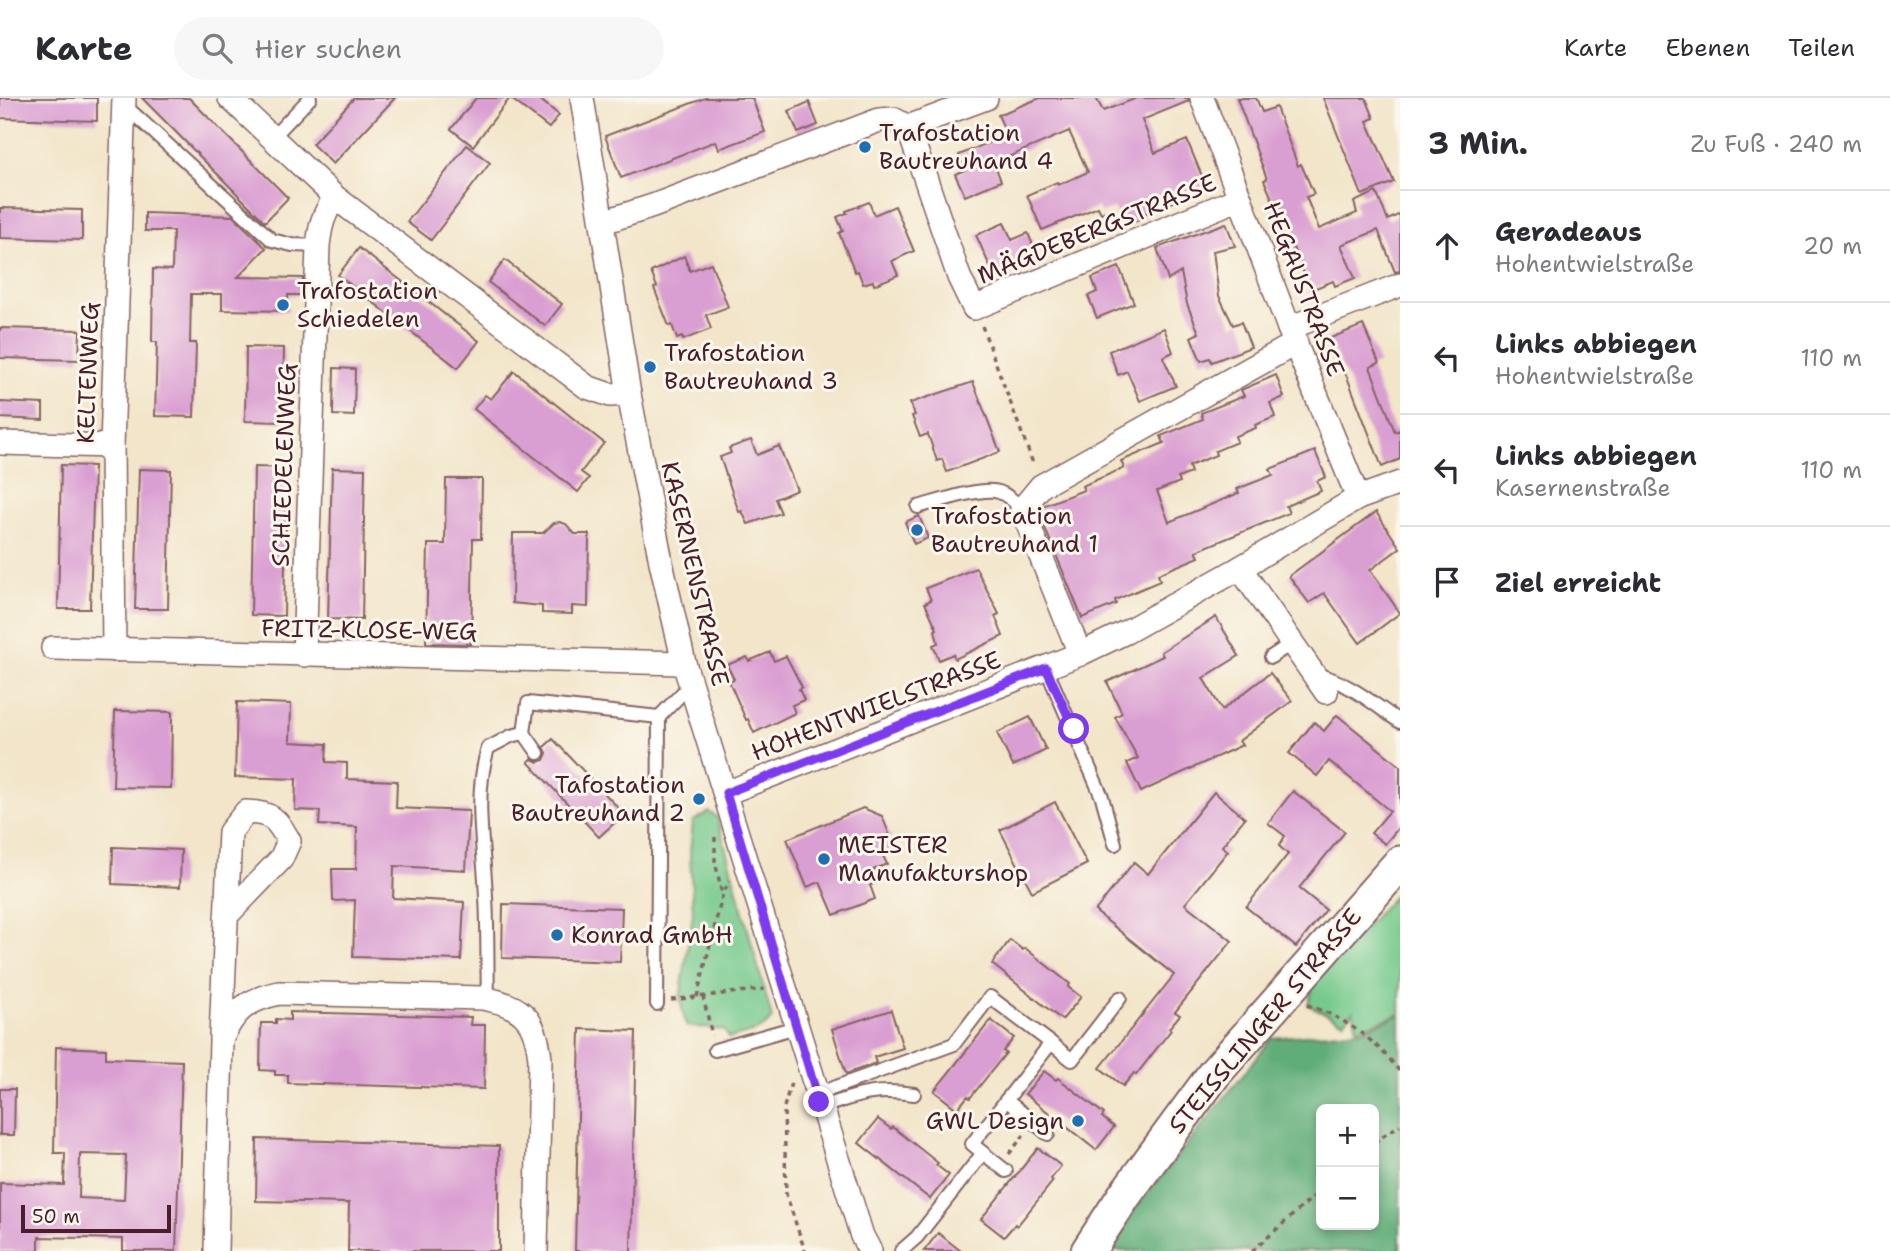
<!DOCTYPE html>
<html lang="de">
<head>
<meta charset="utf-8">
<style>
	body { margin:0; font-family:"Shantell Sans",sans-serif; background:#f7f7f7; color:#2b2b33 }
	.controls { position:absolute; right:21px; bottom:21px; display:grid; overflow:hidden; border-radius:10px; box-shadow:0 4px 10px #0003 }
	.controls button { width:63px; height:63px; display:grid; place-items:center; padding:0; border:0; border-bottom:2px solid #e1e1e2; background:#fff; color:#2b2b33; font:35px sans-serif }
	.scale { position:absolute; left:21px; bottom:18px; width:150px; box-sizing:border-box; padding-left:7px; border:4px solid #4a1f2b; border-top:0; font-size:19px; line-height:24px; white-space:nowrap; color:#4a1f2b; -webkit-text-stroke:5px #fbf7ec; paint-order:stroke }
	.stop { position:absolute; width:21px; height:21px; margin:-16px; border:5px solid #7c3aed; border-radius:50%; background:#fff }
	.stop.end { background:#7c3aed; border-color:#fff; box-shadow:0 2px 7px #0008 }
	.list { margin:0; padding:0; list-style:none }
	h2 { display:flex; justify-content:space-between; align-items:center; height:91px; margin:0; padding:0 28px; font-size:30px }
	h2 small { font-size:23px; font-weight:400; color:#7c7c81 }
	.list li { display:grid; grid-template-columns:46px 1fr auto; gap:21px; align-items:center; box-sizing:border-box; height:112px; padding:0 28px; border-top:2px solid #e1e1e2 }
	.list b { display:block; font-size:26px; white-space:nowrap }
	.list p { margin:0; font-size:23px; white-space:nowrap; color:#7c7c81 }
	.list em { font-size:23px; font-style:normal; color:#7c7c81 }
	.icon { flex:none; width:38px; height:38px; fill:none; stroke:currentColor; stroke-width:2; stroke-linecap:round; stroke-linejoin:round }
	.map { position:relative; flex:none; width:1400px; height:1153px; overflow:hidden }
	header { display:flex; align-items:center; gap:42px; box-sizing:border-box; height:98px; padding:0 35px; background:#fff; border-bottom:2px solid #e1e1e2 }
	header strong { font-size:33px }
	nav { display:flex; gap:38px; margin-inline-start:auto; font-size:24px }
	.search { width:490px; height:63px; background:#f7f7f7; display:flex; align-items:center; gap:18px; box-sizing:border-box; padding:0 24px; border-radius:38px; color:#7c7c81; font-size:26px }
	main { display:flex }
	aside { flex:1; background:#fff }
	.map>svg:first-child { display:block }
	.green { fill:#76c98c; stroke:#60745c; stroke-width:2 }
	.forest { fill:#60ad78; stroke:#556652; stroke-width:2; fill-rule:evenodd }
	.building { fill:#da9fd2; fill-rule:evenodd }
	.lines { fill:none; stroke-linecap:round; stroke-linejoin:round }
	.service-casing { stroke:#856462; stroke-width:16 }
	.minor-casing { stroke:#856462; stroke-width:26 }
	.secondary-casing { stroke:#856462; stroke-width:37 }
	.path { stroke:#856462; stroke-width:3.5; stroke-dasharray:5 5; stroke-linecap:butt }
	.service { stroke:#fff; stroke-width:12 }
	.minor { stroke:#fff; stroke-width:23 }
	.secondary { stroke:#fff; stroke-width:33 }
	.route { stroke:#7c3aed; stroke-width:9 }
	.poi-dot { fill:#1f6fb2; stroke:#fbf7ec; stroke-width:2.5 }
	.labels { text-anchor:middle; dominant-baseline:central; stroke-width:6; stroke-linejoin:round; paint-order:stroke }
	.poi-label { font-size:24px; fill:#4a1f2b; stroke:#fbf7ec; text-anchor:start }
	.street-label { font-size:24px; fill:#4a1f2b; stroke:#fbf7ec }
</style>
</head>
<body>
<header>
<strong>Karte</strong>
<div class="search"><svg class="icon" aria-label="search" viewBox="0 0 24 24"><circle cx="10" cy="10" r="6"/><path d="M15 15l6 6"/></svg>Hier suchen</div>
<nav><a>Karte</a><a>Ebenen</a><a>Teilen</a></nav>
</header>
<main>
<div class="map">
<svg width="1400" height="1153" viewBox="0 0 1400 1153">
	<rect width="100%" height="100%" fill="#fbf7ec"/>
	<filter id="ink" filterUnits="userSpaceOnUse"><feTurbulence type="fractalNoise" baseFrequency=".0143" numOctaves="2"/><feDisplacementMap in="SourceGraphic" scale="14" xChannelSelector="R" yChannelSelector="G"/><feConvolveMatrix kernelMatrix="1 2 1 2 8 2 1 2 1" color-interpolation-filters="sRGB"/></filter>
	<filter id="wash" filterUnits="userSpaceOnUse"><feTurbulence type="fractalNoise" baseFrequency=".00686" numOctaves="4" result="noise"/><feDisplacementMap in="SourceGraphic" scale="28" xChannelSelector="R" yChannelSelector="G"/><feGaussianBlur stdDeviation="1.57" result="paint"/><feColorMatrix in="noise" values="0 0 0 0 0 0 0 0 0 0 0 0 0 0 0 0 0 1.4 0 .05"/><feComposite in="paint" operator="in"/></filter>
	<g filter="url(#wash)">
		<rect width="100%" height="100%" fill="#f2e5c9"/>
		<g class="green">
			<path d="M709,714L717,719L772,920C764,934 744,936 729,940L724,932L686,928L680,901L693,815L690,755L693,723Z"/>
			<path d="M1400,792V916L1357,931L1353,913L1344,924L1308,907L1314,883Z"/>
		</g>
		<path class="forest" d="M1400,917V1153H1112L1135,1111L1272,940L1362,932ZM1321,1011H1374V1127H1321Z"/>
		<g id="blocks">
			<g class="building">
				<path d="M0,0H97V23L0,20Z"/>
				<path d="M142,0H189L288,100L265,124Z"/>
				<path d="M354,0H395L333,66L312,46Z"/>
				<path d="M476,0H538L559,17L549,30L510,0L473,48L451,31Z"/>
				<path d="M705,0H752L765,34L719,51L716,43L621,80L605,38Z"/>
				<path d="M1040,0H1096L1103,13L1137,0H1188L1189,3L1142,22L1155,55L1187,42L1207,90L1139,118L1141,121L1123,129L1114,110L1101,115L1098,109L1042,132L1027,97L1057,84L1058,87L1088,74L1069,33L994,65L1001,83L965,98L955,76L965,72L959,57L1007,37L998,17Z"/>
				<path d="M1237,0H1256L1262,14L1276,9L1298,68L1301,66L1314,96L1306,99L1319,131L1357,115L1354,104L1376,94L1388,122L1400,116V173L1395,174L1378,132L1341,147L1355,180L1335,188L1333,183L1311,192L1264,82L1267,81Z"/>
				<path d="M1323,0H1366L1374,20L1367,23L1394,84L1362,97Z"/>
				<path d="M809,4L818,27L798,35L789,13Z"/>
				<path d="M467,47L490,65L431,142L407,124Z"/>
				<path d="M869,104L874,117L895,108L914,153L892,163L898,177L874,187L873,183L863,186L858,173L855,174L839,135L843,133L837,119L847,115L846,113Z"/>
				<path d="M0,110L82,112V142L0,140Z"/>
				<path d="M145,115L233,118L266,150L238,179L303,180L302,197H288V213L222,212V196H191L190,245H196L194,319L155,318L157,244H152L153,171L172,172L173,133H145Z"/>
				<path d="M1004,125L1012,142L1028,135L1039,162L995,180L976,137Z"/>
				<path d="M1226,125L1235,148L1213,153L1219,198L1233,227L1241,224L1251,249L1212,264L1210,260L1201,263L1191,239L1199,235L1187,206L1181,174L1168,182L1157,150Z"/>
				<path d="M359,150L479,243L458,270L338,177Z"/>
				<path d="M684,158L690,173L711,165L728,209L706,217L711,231L683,242L682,239L677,241L672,227L669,228L654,190L657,189L651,174Z"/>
				<path d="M505,162L562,206L545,228L488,184Z"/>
				<path d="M1119,169L1134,205L1097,220L1088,198L1097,194L1092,180Z"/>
				<path d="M1363,227L1379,265L1370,269L1395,334L1400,332V361L1382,369L1347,279L1328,241Z"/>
				<path d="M0,230L80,232L79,262L0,260Z"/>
				<path d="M1164,230L1173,254L1163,259L1176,288L1140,303L1127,273L1118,277L1109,253Z"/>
				<path d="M246,249L284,250L283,324L245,323Z"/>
				<path d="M334,270L355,271L354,318L333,317Z"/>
				<path d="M514,273L604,345L581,374L589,380L578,394L474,311L485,297L491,301Z"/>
				<path d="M1276,277L1284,299L1270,305L1275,319L1255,327L1256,330L1235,338L1237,344L1215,353L1216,357L1189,368L1191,375L1178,380L1180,384L1157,393L1169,424L1239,395L1237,391L1273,377L1270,371L1315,353L1326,379L1317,383L1321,393L1286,408L1289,415L1196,453L1199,459L1158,476L1160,483L1115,502L1116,506L1082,520L1038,413L1042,408L1084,392L1082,388L1124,370L1121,363L1164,345L1161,338L1203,321L1201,315L1244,298L1241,292Z"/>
				<path d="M973,284L1000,354L947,374L942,361L937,363L928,336L920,339L912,318L915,317L910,305Z"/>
				<path d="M0,304L43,306V322L0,320Z"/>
				<path d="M751,342L757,357L779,348L797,392L775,401L781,415L748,426L742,413L739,414L720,359L731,355L729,350Z"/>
				<path d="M61,367L94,368L90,511H58Z"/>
				<path d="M254,369L287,370L284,518L251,517Z"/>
				<path d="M332,370L365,371L362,522L328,521Z"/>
				<path d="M139,371L171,372L168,511H135Z"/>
				<path d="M446,381H482L481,441H473L471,546L426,545L428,446H445Z"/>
				<path d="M1376,414L1400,450L1370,472L1400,515L1360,545L1324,495L1309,505L1289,478Z"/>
				<path d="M919,418L928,440L914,446L905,424Z"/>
				<path d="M560,424L566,426L575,436H589L588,509L572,508V516L542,515V508L512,505L513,435H543L554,425Z"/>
				<path d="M976,470L999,516L995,518L1003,538L955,561L953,556L939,562L933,547L938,545L935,532L937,531L925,505L931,502L926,490Z"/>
				<path d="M1216,519L1239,558L1203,580L1222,612L1270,575L1292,603L1239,643L1242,647L1141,694L1127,665L1138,660L1115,619L1122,615L1107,584L1163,558L1161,554Z"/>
				<path d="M770,554L774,563L786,558L802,589L799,591L804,602L792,607L795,615L754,635L748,621L746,622L729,583L734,581L727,567L747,559L749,563Z"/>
				<path d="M237,604L291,606L290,644L327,646L326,664L347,665V681L397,683L396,710L469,713L466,772L394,768L393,800L464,804L461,862L353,859L355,802L333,803L332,771H356L357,729L319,727L320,713L295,712L296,681L235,679Z"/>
				<path d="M115,613L172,614L171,690L113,689Z"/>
				<path d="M1337,617L1400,668V728L1385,746L1371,735L1390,713L1329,663L1317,678L1289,655L1314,624L1324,633Z"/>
				<path d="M1030,619L1046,652L1013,668L997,635Z"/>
				<path d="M553,641L624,716L599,739L528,664L532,661L538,664L544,662L547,655L544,649Z"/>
				<path d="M1293,693L1345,734L1299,790L1326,812L1296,849L1246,809L1288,756L1279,748L1285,738L1268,725Z"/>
				<path d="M1214,694L1245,720L1222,748L1228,753L1185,806L1232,843L1175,914L1180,917L1169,930L1171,932L1136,977L1134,975L1123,988L1100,970L1174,877L1095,813L1134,764L1148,776Z"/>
				<path d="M1055,704L1087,766L1032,794L1000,732Z"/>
				<path d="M863,710L882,718L896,753L883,758L887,766L873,772L878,784L870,787L875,801L834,817L820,784L807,789L787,741Z"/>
				<path d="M113,749L181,752L180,789L112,786Z"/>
				<path d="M503,806L622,810L620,864L502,860Z"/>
				<path d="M1010,842L1023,852L1025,850L1070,886L1068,889L1081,899L1062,922L992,866Z"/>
				<path d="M891,912L903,950L874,959L876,965L846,976L832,931Z"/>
				<path d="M290,914L471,919L470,927H485L484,991L288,985V977H275V973L260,972L261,925H276V921L290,922Z"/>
				<path d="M991,922L1014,940L1003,953L1006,955L970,1000L968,998L957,1011L934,993Z"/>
				<path d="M580,931L636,933L631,1153H575Z"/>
				<path d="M56,949L106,951V960L182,963L176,1153H123V1141L39,1139V1153H0V1085L64,1087L65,1055H54ZM80,1056L126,1057L124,1102L79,1100Z"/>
				<path d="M1044,973L1056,982L1058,980L1104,1016L1102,1019L1114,1029L1096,1052L1025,996Z"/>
				<path d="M0,991H15L14,1037H0Z"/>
				<path d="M878,1021L891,1031L893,1029L938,1065L936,1067L949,1077L930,1101L859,1045Z"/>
				<path d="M257,1041L499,1048V1153H348L349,1105L256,1103Z"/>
				<path d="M1038,1050L1061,1068L1051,1081L1053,1083L1017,1128L1015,1126L1004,1139L981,1121Z"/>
				<path d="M938,1135L961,1153H924Z"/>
			</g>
		</g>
	</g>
	<g filter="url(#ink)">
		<use href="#blocks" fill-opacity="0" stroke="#856462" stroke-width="2"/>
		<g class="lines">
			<g class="service-casing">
				<g id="service">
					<path d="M123,6L272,142L292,147L318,148"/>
					<path d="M272,40L310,0"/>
					<path d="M918,409C937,404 982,388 999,394C1008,397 1015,404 1022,411"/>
					<path d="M1271,559L1292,545"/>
					<path d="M1046,570L1102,699L1115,746"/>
					<path d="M1314,576C1346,582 1374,606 1400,624"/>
					<path d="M538,655L524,635L528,605L659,619"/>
					<path d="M488,901C487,867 488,833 486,799C484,747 473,701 488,650L511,638L524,635"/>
					<path d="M657,906L659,619L690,587"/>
					<path d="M715,952L796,929"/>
					<path d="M817,996L954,946L990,899L1051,945"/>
					<path d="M1006,1002L1048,1036"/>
					<path d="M822,1009C858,997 875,990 914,996"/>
					<path d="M983,1055L1006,1073"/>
					<path d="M901,1153L917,1139L983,1055L972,1046L1051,945L1072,962L1120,900"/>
				</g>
			</g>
			<g class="minor-casing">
				<g id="minor">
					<path d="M230,0L336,100L587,289L610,297L629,296"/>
					<path d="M582,0L629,296L661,464L684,565L862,1138L870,1153"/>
					<path d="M1202,0L1289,230L1358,400"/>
					<path d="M908,29L959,179L974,210L1240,100"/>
					<path d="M603,124L653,108L879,22L893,21L908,29L986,0"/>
					<path d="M1289,230L1400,187"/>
					<path d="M0,345L112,348"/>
					<path d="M1240,470L1326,594"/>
					<path d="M53,550L684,565"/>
					<path d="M114,552L112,348L124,0"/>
					<path d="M1080,556L1022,411L1041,388L1296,245"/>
					<path d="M304,557L318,148C320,130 323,114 336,100"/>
					<path d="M726,695L1080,556L1126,534L1240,470L1358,400L1400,385"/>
					<path d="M221,939L230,734L246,714C272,715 276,720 289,743L281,761L226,818"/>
					<path d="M216,1153L221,942C234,912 247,902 279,895L482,900C522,907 536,920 540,961L536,1153"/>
				</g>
			</g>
			<g class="secondary-casing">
				<path id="secondary" d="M1088,1153L1124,1098L1214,976L1400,765"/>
			</g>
			<g class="path">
				<path d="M982,228L1034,368"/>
				<path d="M715,739V762L722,797"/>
				<path d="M703,898L712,937"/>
				<path d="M697,899L722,799L729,783"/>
				<path d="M671,902L764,891"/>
				<path d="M1307,907C1344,919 1377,943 1400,974"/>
				<path d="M791,985L784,1009L786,1096L805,1153"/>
				<path d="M1374,1044L1400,1027"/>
				<path d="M1009,1056L1024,1037"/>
				<path d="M1252,1153L1321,1092"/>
			</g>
			<use href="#service" class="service"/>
			<use href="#minor" class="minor"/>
			<use href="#secondary" class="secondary"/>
		</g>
	</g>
	<g class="lines" filter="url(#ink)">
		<path class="route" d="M819,1004L726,695L1046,570L1074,631"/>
	</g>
	<g class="poi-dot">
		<circle cx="865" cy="49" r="7"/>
		<circle cx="283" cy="207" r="7"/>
		<circle cx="650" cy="269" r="7"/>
		<circle cx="917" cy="432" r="7"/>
		<circle cx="699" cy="701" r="7"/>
		<circle cx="824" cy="761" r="7"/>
		<circle cx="557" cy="837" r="7"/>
		<circle cx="1078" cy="1023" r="7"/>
	</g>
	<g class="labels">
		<g class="poi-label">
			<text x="879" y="35">Trafostation<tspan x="879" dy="28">Bautreuhand 4</tspan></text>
			<text x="297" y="193">Trafostation<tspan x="297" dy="28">Schiedelen</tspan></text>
			<text x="664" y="255">Trafostation<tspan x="664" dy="28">Bautreuhand 3</tspan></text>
			<text x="931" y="418">Trafostation<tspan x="931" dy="28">Bautreuhand 1</tspan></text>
			<text x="685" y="687" text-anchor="end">Tafostation<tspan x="685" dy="28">Bautreuhand 2</tspan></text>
			<text x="838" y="747">MEISTER<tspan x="838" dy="28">Manufakturshop</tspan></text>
			<text x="571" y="837">Konrad GmbH</text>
			<text x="1064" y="1023" text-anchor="end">GWL Design</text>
		</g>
		<g class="street-label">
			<text transform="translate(1097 131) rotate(-22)">MÄGDEBERGSTRASSE</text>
			<text transform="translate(1304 191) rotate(69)">HEGAUSTRASSE</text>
			<text transform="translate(88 275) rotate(-88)">KELTENWEG</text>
			<text transform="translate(284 367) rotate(-88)">SCHIEDELENWEG</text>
			<text transform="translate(695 476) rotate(77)">KASERNENSTRASSE</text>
			<text transform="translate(369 532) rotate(1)">FRITZ-KLOSE-WEG</text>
			<text transform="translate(876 608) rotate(-21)">HOHENTWIELSTRASSE</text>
			<text transform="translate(1265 923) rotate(-50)">STEISSLINGER STRASSE</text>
		</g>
	</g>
</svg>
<div class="controls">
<button>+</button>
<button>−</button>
</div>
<div class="scale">50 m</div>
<div class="stop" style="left:1074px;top:631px"></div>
<div class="stop end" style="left:819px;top:1004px"></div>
</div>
<aside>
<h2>3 Min.<small>Zu Fuß · 240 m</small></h2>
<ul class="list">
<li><svg class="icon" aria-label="ahead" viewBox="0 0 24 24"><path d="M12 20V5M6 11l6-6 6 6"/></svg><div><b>Geradeaus</b><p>Hohentwielstraße</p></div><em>20 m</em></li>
<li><svg class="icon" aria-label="left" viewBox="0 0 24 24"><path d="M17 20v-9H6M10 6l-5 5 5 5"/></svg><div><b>Links abbiegen</b><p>Hohentwielstraße</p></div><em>110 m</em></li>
<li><svg class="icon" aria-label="left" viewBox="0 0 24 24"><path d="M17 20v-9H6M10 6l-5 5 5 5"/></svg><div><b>Links abbiegen</b><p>Kasernenstraße</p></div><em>110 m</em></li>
<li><svg class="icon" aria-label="arrive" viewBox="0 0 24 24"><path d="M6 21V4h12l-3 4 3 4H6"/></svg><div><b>Ziel erreicht</b></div></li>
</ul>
</aside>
</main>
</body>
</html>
